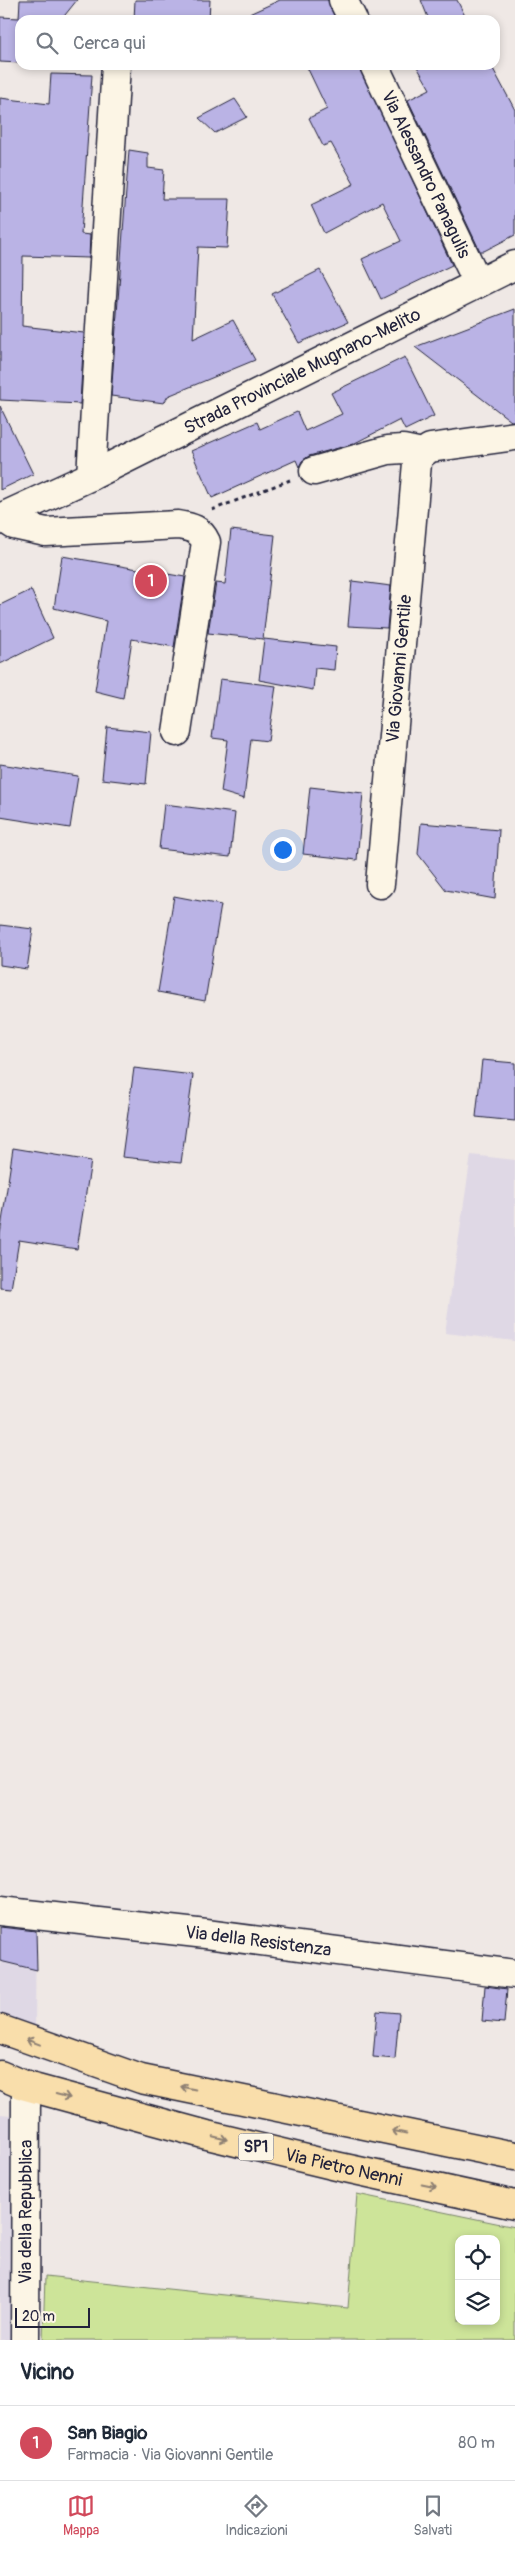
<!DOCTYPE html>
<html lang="it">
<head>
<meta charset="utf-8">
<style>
	body { margin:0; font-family:Pangolin,sans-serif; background:#f6f6f7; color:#1f2937 }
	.controls { position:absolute; right:15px; bottom:15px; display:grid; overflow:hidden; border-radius:10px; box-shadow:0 2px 8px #0003 }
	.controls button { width:45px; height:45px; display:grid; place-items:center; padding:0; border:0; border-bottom:1px solid #e0e1e3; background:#fff; color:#1f2937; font:25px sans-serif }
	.scale { position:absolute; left:15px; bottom:12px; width:75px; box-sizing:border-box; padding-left:5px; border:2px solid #22223b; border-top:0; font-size:14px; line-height:18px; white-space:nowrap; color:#22223b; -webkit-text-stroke:4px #fcf5e5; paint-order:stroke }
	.you { position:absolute; left:282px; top:849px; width:18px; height:18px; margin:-12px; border:4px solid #fff; border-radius:50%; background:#1a73e8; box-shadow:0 0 0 8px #1a73e833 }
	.badge { display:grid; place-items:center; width:32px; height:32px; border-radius:50%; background:#d1495b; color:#fff; font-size:16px; font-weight:700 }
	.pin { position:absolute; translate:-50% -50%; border:2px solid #fff; box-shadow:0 1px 5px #0006 }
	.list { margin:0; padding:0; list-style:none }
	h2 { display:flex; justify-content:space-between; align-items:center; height:65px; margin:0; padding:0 20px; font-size:21px }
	h2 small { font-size:16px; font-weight:400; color:#747a83 }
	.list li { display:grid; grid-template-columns:32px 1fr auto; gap:15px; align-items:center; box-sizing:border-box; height:75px; padding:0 20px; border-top:1px solid #e0e1e3 }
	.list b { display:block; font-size:19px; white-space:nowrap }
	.list p { margin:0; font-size:16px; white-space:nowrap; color:#747a83 }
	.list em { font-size:16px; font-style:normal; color:#747a83 }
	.icon { flex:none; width:28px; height:28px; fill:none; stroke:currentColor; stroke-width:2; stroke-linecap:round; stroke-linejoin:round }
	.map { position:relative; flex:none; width:515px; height:2340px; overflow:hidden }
	.search { position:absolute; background:#fff; box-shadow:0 2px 8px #0003; left:15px; right:15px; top:15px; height:55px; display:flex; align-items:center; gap:12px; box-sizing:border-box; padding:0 18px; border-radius:15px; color:#747a83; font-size:19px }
	.sheet { height:140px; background:#fff }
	nav { display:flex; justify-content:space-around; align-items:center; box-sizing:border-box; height:70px; border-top:1px solid #e0e1e3; background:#fff; font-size:14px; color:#747a83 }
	nav a { display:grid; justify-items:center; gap:2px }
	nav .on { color:#d1495b }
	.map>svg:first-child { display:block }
	.built { fill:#dfd8e5 }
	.green { fill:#cde499; stroke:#78836a; fill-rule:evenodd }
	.building { fill:#bab3e5; stroke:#22223b }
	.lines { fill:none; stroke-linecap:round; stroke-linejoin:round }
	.minor-casing { stroke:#22223b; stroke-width:31 }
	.major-casing { stroke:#22223b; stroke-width:31 }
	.path { stroke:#22223b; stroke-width:3; stroke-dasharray:4 4; stroke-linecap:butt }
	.minor { stroke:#fcf5e5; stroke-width:28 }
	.major { stroke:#f9deab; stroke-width:28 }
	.oneway { stroke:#8e8073 }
	.labels { text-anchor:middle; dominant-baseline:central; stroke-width:5; stroke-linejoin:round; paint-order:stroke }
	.shield { fill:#fcf5e5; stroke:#63616e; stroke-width:1 }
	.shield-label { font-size:16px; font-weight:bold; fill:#22223b }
	.street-label { font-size:18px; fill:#22223b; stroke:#fcf5e5 }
</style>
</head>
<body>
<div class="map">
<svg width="515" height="2340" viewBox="0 0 515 2340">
	<rect width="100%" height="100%" fill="#efe8e5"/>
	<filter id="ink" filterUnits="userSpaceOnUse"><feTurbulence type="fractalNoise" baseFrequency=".02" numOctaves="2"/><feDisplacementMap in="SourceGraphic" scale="10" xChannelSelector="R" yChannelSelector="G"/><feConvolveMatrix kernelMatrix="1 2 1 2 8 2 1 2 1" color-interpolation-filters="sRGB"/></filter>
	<g filter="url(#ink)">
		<g class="built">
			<path d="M471,1155L515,1160V1341L445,1333Z"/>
			<path d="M0,1896L36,1900L35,2036L0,2021Z"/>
			<path d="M0,2114L10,2115L17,2132L10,2340H0Z"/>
		</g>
		<path class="green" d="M357,2194L515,2227V2340H43L45,2276L348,2308ZM459,2239H496V2321H459Z"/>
		<g class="building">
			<path d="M20,0H77L61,20H20V63L0,62V17L19,18Z"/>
			<path d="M135,0H210L209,20H134Z"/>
			<path d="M280,0H328L336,20H236Z"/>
			<path d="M421,0H457L467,20H429Z"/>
			<path d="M306,65H359L452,265L381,299L362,259L401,241L382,202L324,233L311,205L354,184L331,143L323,146L309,118L327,109Z"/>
			<path d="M416,65H491L515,110V235L484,251H480L408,100L430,89Z"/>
			<path d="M51,74L92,75L81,234L90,235L89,258L23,256L22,326L84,333L80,404L0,400V98L49,104Z"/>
			<path d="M235,99L247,117L215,133L199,118Z"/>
			<path d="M129,150L148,153V168L164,170L162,199H230L227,248L198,247L193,339L233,320L255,360L168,396L164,403L111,396Z"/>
			<path d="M320,270L348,322L299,343L272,294Z"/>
			<path d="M515,309V421H511L415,347Z"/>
			<path d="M405,357L434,416L405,430L400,420L353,444L309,456L302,461L299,467L296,460L212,498L191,451L257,422L260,429L297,412L305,431L342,414L331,393Z"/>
			<path d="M0,406L33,474L0,490Z"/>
			<path d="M231,530L275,535L263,639L208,633L216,583L225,584Z"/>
			<path d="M62,556L185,577L174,647L132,639L123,698L95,691L106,621L54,608Z"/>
			<path d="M352,581L391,586L387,628L348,626Z"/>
			<path d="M31,590L53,638L0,664V605Z"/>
			<path d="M264,639L336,647L334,670L315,668L313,690L259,680Z"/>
			<path d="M220,679L276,686L268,741L251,739L244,799L221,792L228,740L212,738Z"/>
			<path d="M107,727L151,732L146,784L102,779Z"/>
			<path d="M0,764L78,776L70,828L0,817Z"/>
			<path d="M310,787L363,793L357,860L303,854Z"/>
			<path d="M164,804L235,813L230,857L159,849Z"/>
			<path d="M421,823L499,830L495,899L446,890L418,854Z"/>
			<path d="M174,896L221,905L205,1001L158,992Z"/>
			<path d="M0,925L33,929L27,969L0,965Z"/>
			<path d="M482,1060L515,1063V1121L476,1117Z"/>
			<path d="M134,1068L193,1075L181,1163L122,1157Z"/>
			<path d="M13,1148L91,1161L77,1249L19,1240L11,1289L0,1288V1235Z"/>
			<path d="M0,1927L36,1931L37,1970L0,1961Z"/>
			<path d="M485,1986L507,1989L504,2023L482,2021Z"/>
			<path d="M377,2011L399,2013L395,2059L373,2057Z"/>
		</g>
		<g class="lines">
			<g class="minor-casing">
				<g id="minor">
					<path d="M343,0L353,20"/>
					<path id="s1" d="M374,65L478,283"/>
					<path d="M314,471L388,450L403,449L422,453"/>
					<path d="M91,476L116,65"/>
					<path d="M2,517L14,525L46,532L178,525C191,527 200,529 206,542L177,732"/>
					<path id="s2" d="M0,518L91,476L515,265"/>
					<path id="s3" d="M380,884L417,463L419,456L430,448L515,436"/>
					<path id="s4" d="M0,1911L206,1934L515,1974"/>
					<path id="s5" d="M25,2340L26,2086"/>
				</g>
			</g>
			<g class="major-casing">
				<g id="major">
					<path d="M0,2029L141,2079L515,2156"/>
					<path id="s6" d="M0,2075L26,2086L207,2135L336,2166L515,2205"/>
				</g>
			</g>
			<path class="path" d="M212,510L290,480"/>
			<use href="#minor" class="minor"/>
			<use href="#major" class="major"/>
		</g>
		<defs><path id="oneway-shaft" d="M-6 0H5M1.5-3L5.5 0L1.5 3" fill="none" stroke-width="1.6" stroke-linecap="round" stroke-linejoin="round" transform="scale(1.25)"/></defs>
		<g class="oneway">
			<use href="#oneway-shaft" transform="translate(33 2042) rotate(-159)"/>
			<use href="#oneway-shaft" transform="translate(188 2088) rotate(-168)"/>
			<use href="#oneway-shaft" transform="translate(63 2096) rotate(15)"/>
			<use href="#oneway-shaft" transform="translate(399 2132) rotate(-168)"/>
			<use href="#oneway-shaft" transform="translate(220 2138) rotate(14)"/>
			<use href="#oneway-shaft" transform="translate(429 2186) rotate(12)"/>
		</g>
	</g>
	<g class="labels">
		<rect class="shield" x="238.5" y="2133.5" width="35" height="27" rx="4"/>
		<g class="shield-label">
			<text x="256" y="2147">SP1</text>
		</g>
		<g class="street-label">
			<text stroke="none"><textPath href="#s1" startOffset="121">Via Alessandro Panagulis</textPath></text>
			<text stroke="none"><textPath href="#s2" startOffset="336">Strada Provinciale Mugnano-Melito</textPath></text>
			<text stroke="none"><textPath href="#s3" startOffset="216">Via Giovanni Gentile</textPath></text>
			<text stroke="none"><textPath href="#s4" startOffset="260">Via della Resistenza</textPath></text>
			<text stroke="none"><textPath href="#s6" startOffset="356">Via Pietro Nenni</textPath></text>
			<text stroke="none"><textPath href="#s5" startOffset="128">Via della Repubblica</textPath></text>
		</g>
	</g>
</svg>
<div class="controls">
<button><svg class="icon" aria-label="locate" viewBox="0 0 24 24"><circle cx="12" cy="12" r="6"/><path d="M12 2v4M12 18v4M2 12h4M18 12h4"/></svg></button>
<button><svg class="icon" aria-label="layers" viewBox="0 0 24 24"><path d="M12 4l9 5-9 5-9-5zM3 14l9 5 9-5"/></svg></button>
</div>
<div class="scale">20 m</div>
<div class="you"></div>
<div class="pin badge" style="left:151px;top:581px">1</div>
<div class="search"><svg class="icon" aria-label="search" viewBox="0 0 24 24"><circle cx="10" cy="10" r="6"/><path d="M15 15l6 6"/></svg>Cerca qui</div>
</div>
<section class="sheet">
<h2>Vicino<small></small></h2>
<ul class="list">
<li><span class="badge">1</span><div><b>San Biagio</b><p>Farmacia · Via Giovanni Gentile</p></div><em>80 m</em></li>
</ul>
</section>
<nav>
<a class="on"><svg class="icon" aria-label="map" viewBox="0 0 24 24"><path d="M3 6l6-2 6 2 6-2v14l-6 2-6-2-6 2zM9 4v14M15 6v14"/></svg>Mappa</a>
<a><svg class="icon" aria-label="directions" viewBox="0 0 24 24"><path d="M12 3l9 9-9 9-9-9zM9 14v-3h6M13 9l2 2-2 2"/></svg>Indicazioni</a>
<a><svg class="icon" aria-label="saved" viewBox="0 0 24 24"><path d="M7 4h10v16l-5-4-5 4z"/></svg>Salvati</a>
</nav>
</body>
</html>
